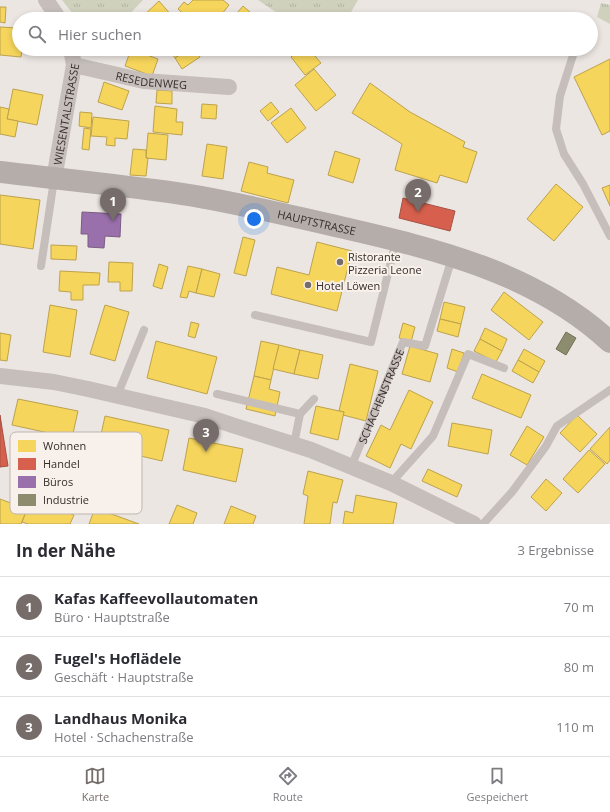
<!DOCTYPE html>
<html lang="de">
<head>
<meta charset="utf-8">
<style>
	body { margin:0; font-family:"Open Sans",sans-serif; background:#f7f7f7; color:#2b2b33 }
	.you { position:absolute; left:254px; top:219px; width:14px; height:14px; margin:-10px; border:3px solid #fff; border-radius:50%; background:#1a73e8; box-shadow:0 0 0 6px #1a73e833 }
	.badge { display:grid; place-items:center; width:26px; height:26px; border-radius:50%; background:#766d6a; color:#fff; font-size:13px; font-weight:700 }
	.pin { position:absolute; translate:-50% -33px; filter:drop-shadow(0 1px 2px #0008) }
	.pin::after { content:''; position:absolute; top:21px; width:14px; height:12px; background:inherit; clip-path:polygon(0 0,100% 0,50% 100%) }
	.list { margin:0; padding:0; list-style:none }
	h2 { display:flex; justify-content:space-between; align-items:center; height:52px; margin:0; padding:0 16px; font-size:17px }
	h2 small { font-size:13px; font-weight:400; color:#7c7c81 }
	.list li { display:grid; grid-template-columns:26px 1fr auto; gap:12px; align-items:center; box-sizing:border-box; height:60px; padding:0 16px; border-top:1px solid #e1e1e2 }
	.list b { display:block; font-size:15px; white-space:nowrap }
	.list p { margin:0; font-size:13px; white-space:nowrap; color:#7c7c81 }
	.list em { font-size:13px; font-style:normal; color:#7c7c81 }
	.icon { flex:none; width:22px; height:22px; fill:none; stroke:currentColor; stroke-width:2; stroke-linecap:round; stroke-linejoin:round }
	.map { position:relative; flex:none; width:610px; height:524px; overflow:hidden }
	.search { position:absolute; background:#fff; box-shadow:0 2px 6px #0003; left:12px; right:12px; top:12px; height:44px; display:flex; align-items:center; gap:10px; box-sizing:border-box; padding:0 14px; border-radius:22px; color:#7c7c81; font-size:15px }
	.sheet { height:232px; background:#fff }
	nav { display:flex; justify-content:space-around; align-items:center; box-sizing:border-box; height:56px; border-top:1px solid #e1e1e2; background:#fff; font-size:11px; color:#7c7c81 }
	nav a { display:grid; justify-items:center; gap:2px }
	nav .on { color:#766d6a }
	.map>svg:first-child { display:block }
	.grass { fill:url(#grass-tufts) }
	.homes { fill:#f6d55c; stroke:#bca24d }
	.shops { fill:#d6604d; stroke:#a65042 }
	.offices { fill:#9970ab; stroke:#7b5c84 }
	.industry { fill:#8c8c6e; stroke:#726f59 }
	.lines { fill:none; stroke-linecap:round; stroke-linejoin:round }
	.lane { stroke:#c5bebb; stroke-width:8 }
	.street { stroke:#c5bebb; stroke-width:16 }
	.primary { stroke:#b4adaa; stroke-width:22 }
	.poi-dot { fill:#766d6a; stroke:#f8f0ea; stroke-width:1.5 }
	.labels { text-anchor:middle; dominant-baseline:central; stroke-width:4; stroke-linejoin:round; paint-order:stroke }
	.street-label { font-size:11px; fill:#362c29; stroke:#f8f0ea }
	.poi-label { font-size:11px; fill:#362c29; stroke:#f8f0ea; text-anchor:start }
	.key { fill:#f8f0ea; stroke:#beb5b0; stroke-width:1 }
	.key-label { font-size:11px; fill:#362c29 }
</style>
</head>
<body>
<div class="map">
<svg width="610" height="524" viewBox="0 0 610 524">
	<defs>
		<pattern id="grass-tufts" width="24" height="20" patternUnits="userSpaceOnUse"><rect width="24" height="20" fill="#cfd1bd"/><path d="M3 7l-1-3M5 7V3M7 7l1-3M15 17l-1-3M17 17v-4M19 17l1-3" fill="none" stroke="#b2b4a2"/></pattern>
	</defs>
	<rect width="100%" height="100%" fill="#ece6e2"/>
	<g class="grass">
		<path d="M62,0H143L125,19H77Z"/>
		<path d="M258,0H358L347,19H286Z"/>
		<path d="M601,3L610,5V24L597,17Z"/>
	</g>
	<g class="homes">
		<path d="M193,0H223L229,5L218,19H189L178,9L184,2L188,5Z"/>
		<path d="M159,1L172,16L169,19H142L141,18Z"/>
		<path d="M243,6L258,19H232Z"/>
		<path d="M0,7H6L5,23L0,22Z"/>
		<path d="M0,27L19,28V49H22L21,57L0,55Z"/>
		<path d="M131,49L158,59L152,76L125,66Z"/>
		<path d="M169,49H189L175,58Z"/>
		<path d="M189,49H195L200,57L182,69L175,58Z"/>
		<path d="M250,49H264L258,56Z"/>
		<path d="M300,49H309L321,63L305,75L291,57Z"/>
		<path d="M610,59V131L602,135L574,77Z"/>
		<path d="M314,69L336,95L316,111L295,85Z"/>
		<path d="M104,82L129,91L122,110L98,102Z"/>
		<path d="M370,83L410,112L465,142L463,147L477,152L467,183L440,175L437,183L395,170L402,144L352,113Z"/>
		<path d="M13,89L43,95L37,125L7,119Z"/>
		<path d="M157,90L172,91V104L156,103Z"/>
		<path d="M271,102L279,112L268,121L260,111Z"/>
		<path d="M202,104L217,105L216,119L201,118Z"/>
		<path d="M155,106L177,109L176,122H183L182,135L153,132Z"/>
		<path d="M0,107L9,109L7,119L18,121L15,137L0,134Z"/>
		<path d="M291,108L306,128L287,143L271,123Z"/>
		<path d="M80,112L92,113L91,128L79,126Z"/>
		<path d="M93,117L129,121L127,139L115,138V146L106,145L107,137L91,136Z"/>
		<path d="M84,128L91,129L89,150L82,149Z"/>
		<path d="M148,133L168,135L166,160L146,158Z"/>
		<path d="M207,144L227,147L223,179L202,176Z"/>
		<path d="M133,149L146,150V158H148L146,176L130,175Z"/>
		<path d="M335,151L360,159L353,183L328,175Z"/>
		<path d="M249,162L268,167L267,173L294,180L288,203L241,191Z"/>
		<path d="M556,184L583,207L554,241L527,219Z"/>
		<path d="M610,185V206L602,188Z"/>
		<path d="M0,195L40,200L33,249L0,244Z"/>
		<path d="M243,237L255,240L246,276L234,273Z"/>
		<path d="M317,242L352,251L337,311L271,294L277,267L309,275Z"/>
		<path d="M51,245L77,246L76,260L51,259Z"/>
		<path d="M109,262L133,263L132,291H120V282H108Z"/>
		<path d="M159,264L168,267L162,289L153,286Z"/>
		<path d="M188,266L202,269L196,293L189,291L187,298L180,297Z"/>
		<path d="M202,269L220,274L214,297L196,293Z"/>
		<path d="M60,271L100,273L99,285H83V300H71V292L59,291Z"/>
		<path d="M504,292L543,322L529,340L491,310Z"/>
		<path d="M444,302L465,307L461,324L440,319Z"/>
		<path d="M50,305L77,310L70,357L43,352Z"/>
		<path d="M105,305L129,312L115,361L90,354Z"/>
		<path d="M440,319L461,324L458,337L437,331Z"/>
		<path d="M191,322L199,324L195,338L188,336Z"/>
		<path d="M403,323L415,327L411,342L399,338Z"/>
		<path d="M485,328L507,339L502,351L480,339Z"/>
		<path d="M0,333L11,335L7,361L0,360Z"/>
		<path d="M480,339L502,351L496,362L474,351Z"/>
		<path d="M156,341L217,357L207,394L147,378Z"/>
		<path d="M261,341L279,345L271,380L254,376Z"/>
		<path d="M279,345L300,350L294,374L273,369Z"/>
		<path d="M410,346L438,354L430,382L402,374Z"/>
		<path d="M452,349L464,353L458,372L447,368Z"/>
		<path d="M524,349L545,361L539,372L518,360Z"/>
		<path d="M300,350L323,355L318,379L294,374Z"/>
		<path d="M518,360L539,372L533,383L512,371Z"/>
		<path d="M350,364L378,371L366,421L343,415L344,412L339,411Z"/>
		<path d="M482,374L531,395L521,418L472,398Z"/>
		<path d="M254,376L271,380L269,389L280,392L275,416L246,409Z"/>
		<path d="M409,390L433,402L411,449L401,444L390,468L366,456L381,425L390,430Z"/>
		<path d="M18,399L78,411L72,438L12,425Z"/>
		<path d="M316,406L344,412L338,440L310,433Z"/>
		<path d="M577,415L597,434L580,452L560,433Z"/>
		<path d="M105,416L169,430L162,461L119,451L114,472L89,466L87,473L75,470L79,451L89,453L91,442L99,444Z"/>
		<path d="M452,423L492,430L488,454L448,446Z"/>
		<path d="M527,426L544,437L527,465L510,455Z"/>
		<path d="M610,427V460L607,464L590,449Z"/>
		<path d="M189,438L243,449L236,482L183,470Z"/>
		<path d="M589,450L605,464L578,493L563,479Z"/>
		<path d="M428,469L462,485L457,497L422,481Z"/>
		<path d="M308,471L343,480L337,503L333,502L330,524H304L308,496L303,494Z"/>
		<path d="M546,479L562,493L546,511L531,497Z"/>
		<path d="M356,495L397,503L393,524H343L345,511L353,513Z"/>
		<path d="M31,498L74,515L70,524H28L22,522Z"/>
		<path d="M0,499L27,509L21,524H0Z"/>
		<path d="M177,505L197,513L193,524H169Z"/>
		<path d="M231,506L256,516L253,524H224Z"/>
		<path d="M95,508L139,524H89Z"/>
	</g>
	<g class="shops">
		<path d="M403,198L455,211L450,231L399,218Z"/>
		<path d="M0,415L8,466L0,467Z"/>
	</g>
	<path class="offices" d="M82,212L121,214L120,237L105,236L104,248L88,247V234H81Z"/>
	<path class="industry" d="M566,332L576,338L566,355L556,349Z"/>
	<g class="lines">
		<g class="lane">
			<path d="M575,49L560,96L556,129L564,154L583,184L610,236"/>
			<path d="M41,266L54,180"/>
			<path d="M255,315L371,342L396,241"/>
			<path d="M217,394L300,414L294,444"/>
			<path d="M117,396L144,330"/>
			<path d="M300,414L314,399"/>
			<path id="s1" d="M351,467L403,342L425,346L452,258"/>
			<path d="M391,483L433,436L468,354L504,368"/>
			<path d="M483,524L512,492L546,446L557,426L610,390"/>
		</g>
		<g class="street">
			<path d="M46,0L59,19"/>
			<path id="s2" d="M74,65L144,81L229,87"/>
			<path id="s3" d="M54,179L74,65L71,49"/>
			<path d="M0,376L54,382L88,389L205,416L232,425L311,450L391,483L474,524"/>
		</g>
		<path class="primary" id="s4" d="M0,172C59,179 118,185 176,193C231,201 286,215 340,227C436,249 536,273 610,342"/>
	</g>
	<g class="poi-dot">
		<circle cx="340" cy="262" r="4"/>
		<circle cx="308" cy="285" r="4"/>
	</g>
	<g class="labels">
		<g class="street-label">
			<text stroke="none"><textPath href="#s2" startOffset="79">RESEDENWEG</textPath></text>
			<text stroke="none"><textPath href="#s3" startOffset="66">WIESENTALSTRASSE</textPath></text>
			<text stroke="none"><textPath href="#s4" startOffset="321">HAUPTSTRASSE</textPath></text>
			<text stroke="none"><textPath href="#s1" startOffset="77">SCHACHENSTRASSE</textPath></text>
		</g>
		<g class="poi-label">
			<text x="348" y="256">Ristorante<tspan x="348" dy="13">Pizzeria Leone</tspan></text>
			<text x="316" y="285">Hotel Löwen</text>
		</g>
	</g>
	<rect x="10" y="432" width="132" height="82" rx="6" class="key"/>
	<rect x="18" y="440" width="18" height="12" fill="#f6d55c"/>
	<rect x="18" y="458" width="18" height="12" fill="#d6604d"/>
	<rect x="18" y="476" width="18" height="12" fill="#9970ab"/>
	<rect x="18" y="494" width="18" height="12" fill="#8c8c6e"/>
	<g class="key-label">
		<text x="43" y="450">Wohnen</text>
		<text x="43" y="468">Handel</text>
		<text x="43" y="486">Büros</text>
		<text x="43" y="504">Industrie</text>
	</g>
</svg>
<div class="you"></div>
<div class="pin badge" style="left:113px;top:221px">1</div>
<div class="pin badge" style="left:418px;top:212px">2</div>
<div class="pin badge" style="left:206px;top:452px">3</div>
<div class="search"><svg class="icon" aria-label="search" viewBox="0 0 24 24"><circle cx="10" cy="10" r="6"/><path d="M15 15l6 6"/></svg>Hier suchen</div>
</div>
<section class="sheet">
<h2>In der Nähe<small>3 Ergebnisse</small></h2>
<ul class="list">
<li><span class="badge">1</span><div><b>Kafas Kaffeevollautomaten</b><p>Büro · Hauptstraße</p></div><em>70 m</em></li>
<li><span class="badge">2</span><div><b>Fugel's Hoflädele</b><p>Geschäft · Hauptstraße</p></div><em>80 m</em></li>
<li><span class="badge">3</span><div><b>Landhaus Monika</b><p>Hotel · Schachenstraße</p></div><em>110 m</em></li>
</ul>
</section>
<nav>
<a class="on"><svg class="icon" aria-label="map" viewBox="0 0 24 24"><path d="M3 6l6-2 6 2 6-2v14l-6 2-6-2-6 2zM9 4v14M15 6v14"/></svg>Karte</a>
<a><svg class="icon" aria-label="directions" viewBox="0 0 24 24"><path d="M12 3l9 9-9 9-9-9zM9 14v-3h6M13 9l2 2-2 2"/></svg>Route</a>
<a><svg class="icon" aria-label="saved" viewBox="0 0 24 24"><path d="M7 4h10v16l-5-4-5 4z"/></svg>Gespeichert</a>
</nav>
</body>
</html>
